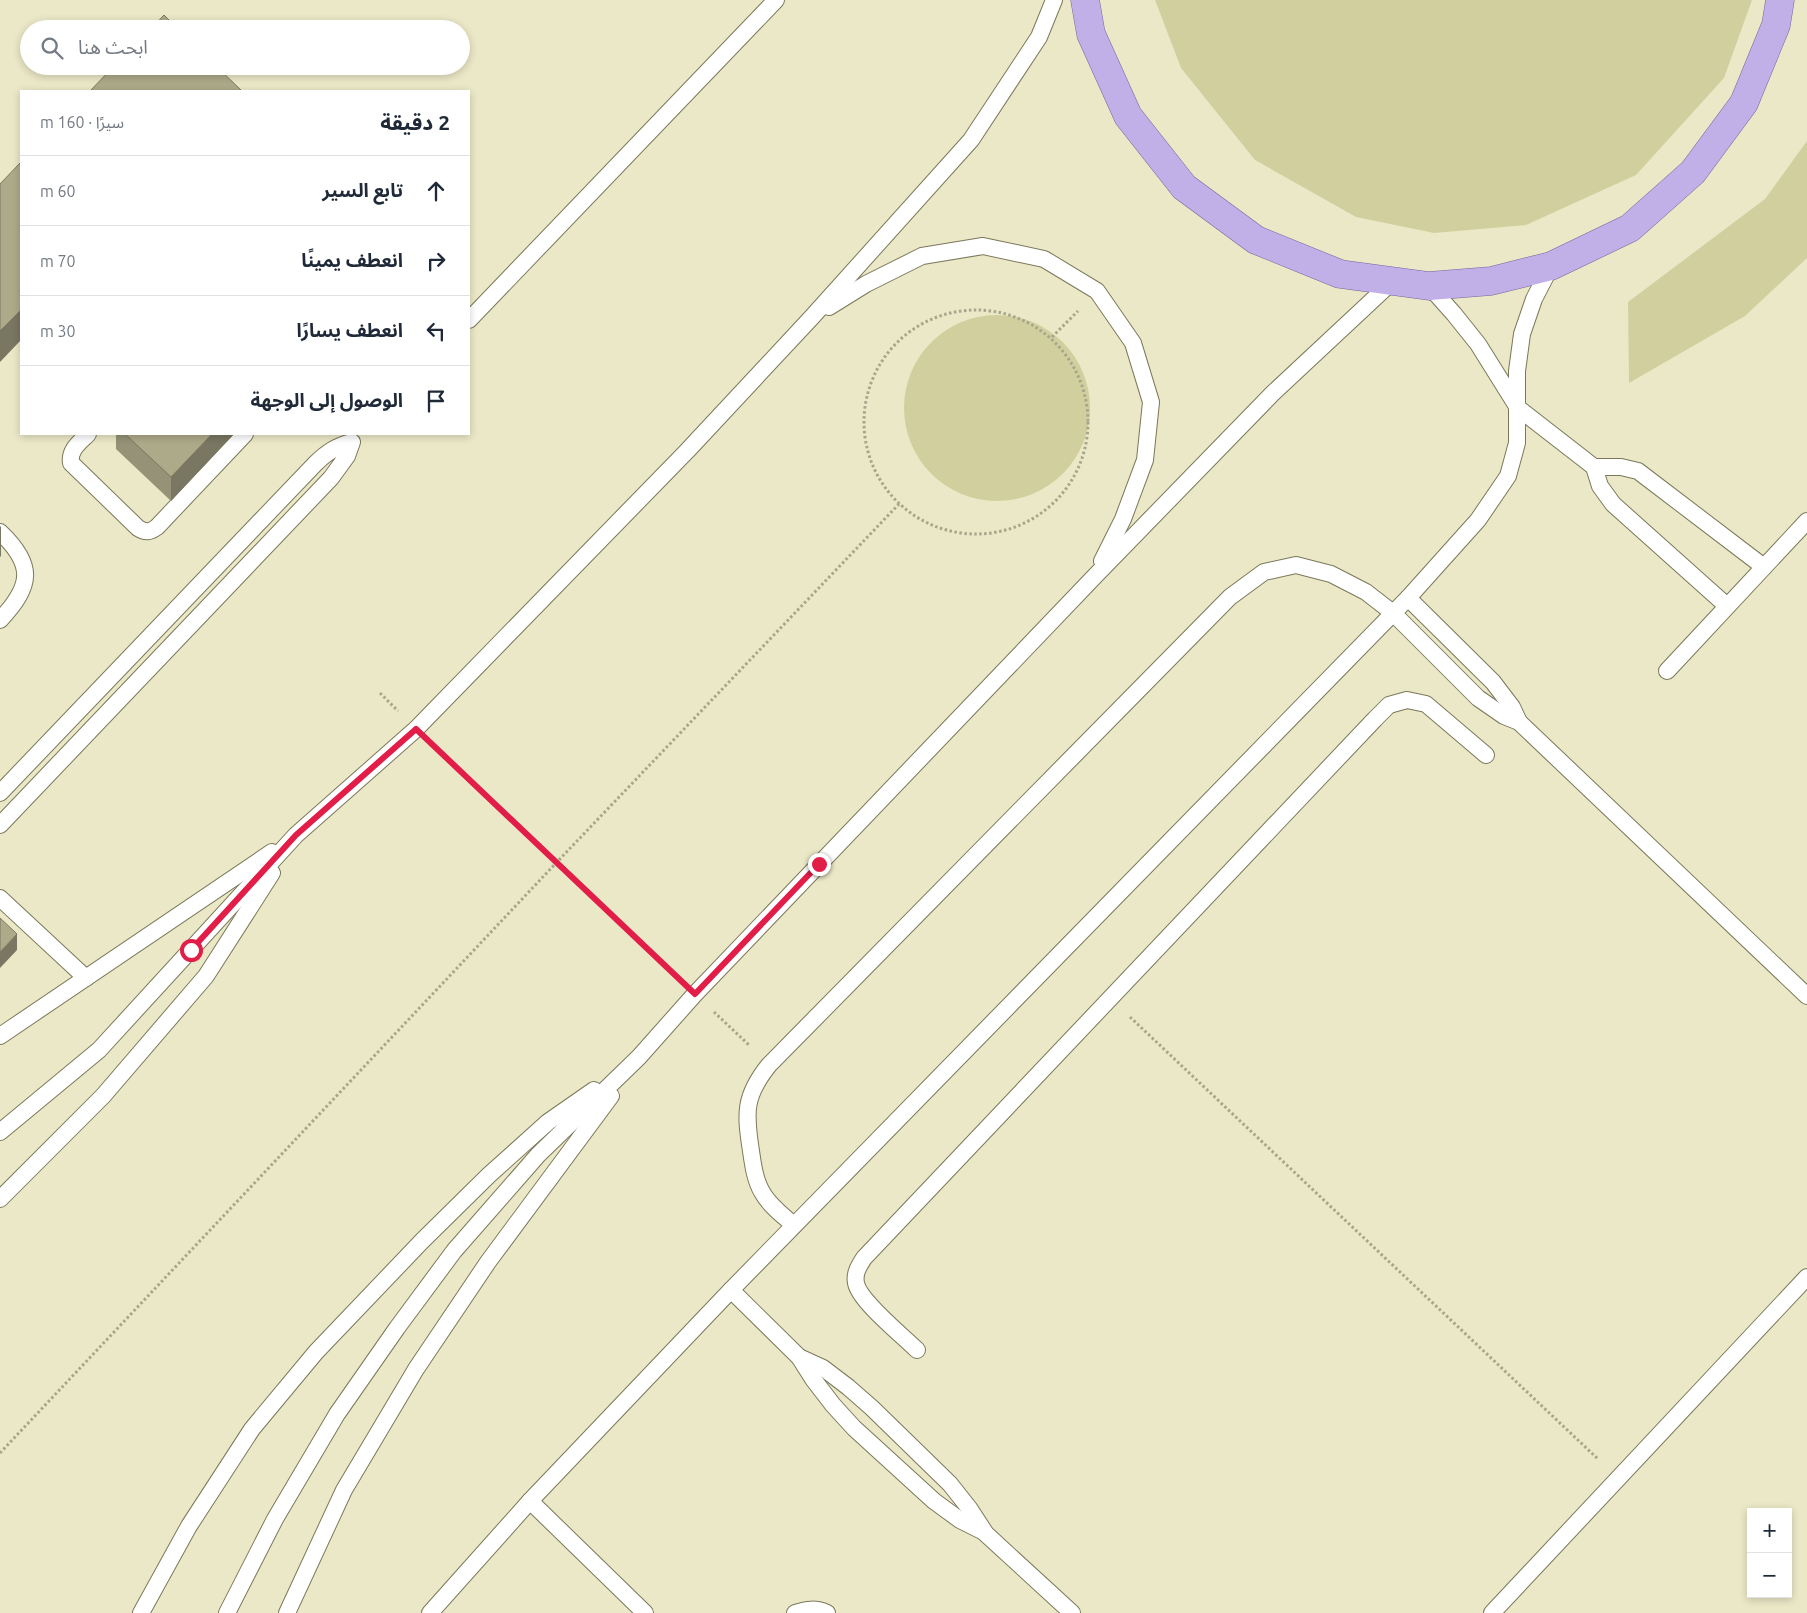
<!DOCTYPE html>
<html lang="ar">
<head>
<meta charset="utf-8">
<style>
	body { margin:0; font-family:Ubuntu,"Noto Sans Arabic",sans-serif; background:#f2f2f3; color:#1f2937; direction:rtl }
	.controls { position:absolute; right:15px; bottom:15px; display:grid; overflow:hidden; border-radius:0px; box-shadow:0 2px 8px #0003 }
	.controls button { width:45px; height:45px; display:grid; place-items:center; padding:0; border:0; border-bottom:1px solid #e0e1e3; background:#fff; color:#1f2937; font:25px sans-serif }
	.stop { position:absolute; width:15px; height:15px; margin:-11px; border:4px solid #e11d48; border-radius:50%; background:#fff }
	.stop.end { background:#e11d48; border-color:#fff; box-shadow:0 1px 5px #0008 }
	.list { margin:0; padding:0; list-style:none }
	h2 { display:flex; justify-content:space-between; align-items:center; height:65px; margin:0; padding:0 20px; font-size:21px }
	h2 small { font-size:16px; font-weight:400; color:#747a83 }
	.list li { display:grid; grid-template-columns:32px 1fr auto; gap:15px; align-items:center; box-sizing:border-box; height:70px; padding:0 20px; border-top:1px solid #e0e1e3 }
	.list b { display:block; font-size:19px; white-space:nowrap }
	.list em { font-size:16px; font-style:normal; color:#747a83 }
	.icon { flex:none; width:28px; height:28px; fill:none; stroke:currentColor; stroke-width:2; stroke-linecap:round; stroke-linejoin:round }
	.map { position:relative; flex:none; width:1807px; height:1613px; overflow:hidden; direction:ltr }
	.search { position:absolute; background:#fff; box-shadow:0 2px 8px #0003; left:20px; top:20px; width:450px; height:55px; display:flex; align-items:center; gap:12px; box-sizing:border-box; padding:0 18px; border-radius:28px; color:#747a83; font-size:19px }
	.panel { position:absolute; background:#fff; box-shadow:0 2px 8px #0003; left:20px; top:90px; width:450px; height:345px; border-radius:0px; direction:rtl }
	.map>svg:first-child { display:block }
	.green { fill:#d2cf9f }
	.lines { fill:none; stroke-linecap:round; stroke-linejoin:round }
	.service-casing { stroke:#7b785a; stroke-width:18 }
	.primary-casing { stroke:#77639c; stroke-width:29 }
	.path { stroke:#a7a58b; stroke-width:3; stroke-dasharray:2.5 2.5; stroke-linecap:butt }
	.service { stroke:#fff; stroke-width:16 }
	.primary { stroke:#c1afe8; stroke-width:28 }
	.wall { fill:#959277 }
	.shaded-wall { fill:#797761 }
	.building { fill:#adaa8a; stroke:#797761 }
	.route { stroke:#e11d48; stroke-width:6 }
</style>
</head>
<body>
<div class="map">
<svg width="1807" height="1613" viewBox="0 0 1807 1613">
	<rect width="100%" height="100%" fill="#ebe8c7"/>
	<g class="green">
		<path d="M1155,0H1752L1724,78L1636,175L1526,225L1434,233L1356,217L1255,160L1181,68Z"/>
		<path d="M1807,141V258L1745,316L1629,383L1628,302L1765,199Z"/>
		<circle cx="997" cy="408" r="93"/>
	</g>
	<g class="lines">
		<g class="service-casing">
			<g id="service">
				<path d="M1429,286L1454,314L1478,344L1518,408L1594,467L1600,486L1613,504L1727,606"/>
				<path d="M829,307L866,284L922,256L983,246L1044,259L1097,291L1133,343L1151,402L1145,460L1123,519L1102,561"/>
				<path d="M469,320L776,0"/>
				<path d="M88,434C79,443 69,450 71,463L138,528C146,533 150,532 157,527L245,434"/>
				<path d="M1594,467H1621L1638,471L1764,567"/>
				<path d="M0,532C35,565 32,586 0,620"/>
				<path d="M1408,598L1493,682L1512,707L1519,722"/>
				<path d="M1667,671L1807,521"/>
				<path d="M0,793L315,464C326,453 336,446 352,442L347,456L331,478L0,825"/>
				<path d="M0,898L86,978"/>
				<path d="M0,1036L272,852"/>
				<path d="M0,1132L99,1050L296,835L416,729L688,450L812,317L971,140L1039,37L1054,0"/>
				<path d="M0,1199L103,1096L206,976L272,873"/>
				<path d="M794,1225C783,1216 769,1205 762,1192C755,1180 753,1165 751,1151C745,1113 744,1096 769,1065L1230,597L1264,572L1296,565L1331,574L1366,592L1393,613L1478,698L1504,716L1519,722L1807,996"/>
				<path d="M731,1290L799,1357L813,1379L833,1405L854,1428L934,1501L960,1520L984,1532"/>
				<path d="M917,1350C903,1336 859,1301 856,1283C854,1273 859,1266 864,1258L1375,719L1389,705L1407,700L1426,704L1486,755"/>
				<path d="M799,1357L823,1368L848,1387L872,1408L950,1484L969,1508L986,1534L1072,1613"/>
				<path d="M530,1501L645,1613"/>
				<path d="M141,1613L189,1526L252,1429L316,1352L422,1241L489,1175L548,1122L594,1090"/>
				<path d="M227,1613L275,1519L337,1414L397,1328L454,1251L538,1155L639,1057L695,994L1095,576L1272,394L1393,281"/>
				<path d="M287,1613L344,1490L416,1369L488,1262L611,1096"/>
				<path d="M430,1613L530,1501L731,1290L1408,598L1478,520L1508,476L1517,443V371L1522,334L1534,299L1551,266"/>
				<path d="M795,1613C807,1609 816,1608 827,1613"/>
				<path d="M1492,1613L1807,1277"/>
			</g>
		</g>
		<g class="primary-casing">
			<path id="primary" d="M1085,0L1091,34L1128,116L1184,187L1256,240L1340,274L1429,286L1491,281L1551,266L1630,228L1693,172L1744,103L1776,25L1780,0"/>
		</g>
		<g class="path">
			<circle cx="976" cy="422" r="112"/>
			<path d="M1052,337L1078,311"/>
			<path d="M380,693L398,711"/>
			<path d="M434,747L675,975"/>
			<path d="M714,1012L749,1045"/>
			<path d="M1130,1017L1598,1459"/>
			<path d="M0,1453L557,862L899,504"/>
		</g>
		<use href="#service" class="service"/>
		<use href="#primary" class="primary"/>
	</g>
	<path class="wall" d="M116,434H234L171,501L116,449Z"/>
	<g class="shaded-wall">
		<path d="M21,310V340L0,362V331Z"/>
		<path d="M212,434H234L171,501V477Z"/>
		<path d="M1,526V556L0,557V527Z"/>
		<path d="M17,934V950L0,968V952Z"/>
	</g>
	<g class="building">
		<path d="M164,15L178,29H151Z"/>
		<path d="M114,66H216L242,91H90Z"/>
		<path d="M21,162V310L0,331V184Z"/>
		<path d="M125,434H212L171,477Z"/>
		<path d="M0,918L17,934L0,952Z"/>
	</g>
	<g class="lines">
		<path class="route" d="M191,950L296,835L416,729L695,994L819,864"/>
	</g>
</svg>
<div class="controls">
<button>+</button>
<button>−</button>
</div>
<div class="stop" style="left:191px;top:950px"></div>
<div class="stop end" style="left:819px;top:864px"></div>
<div class="search"><svg class="icon" aria-label="search" viewBox="0 0 24 24"><circle cx="10" cy="10" r="6"/><path d="M15 15l6 6"/></svg>ابحث هنا</div>
<section class="panel">
<h2>2 دقيقة<small>سيرًا · 160 m</small></h2>
<ul class="list">
<li><svg class="icon" aria-label="ahead" viewBox="0 0 24 24"><path d="M12 20V5M6 11l6-6 6 6"/></svg><div><b>تابع السير</b></div><em>60 m</em></li>
<li><svg class="icon" aria-label="right" viewBox="0 0 24 24"><path d="M7 20v-9h11M14 6l5 5-5 5"/></svg><div><b>انعطف يمينًا</b></div><em>70 m</em></li>
<li><svg class="icon" aria-label="left" viewBox="0 0 24 24"><path d="M17 20v-9H6M10 6l-5 5 5 5"/></svg><div><b>انعطف يسارًا</b></div><em>30 m</em></li>
<li><svg class="icon" aria-label="arrive" viewBox="0 0 24 24"><path d="M6 21V4h12l-3 4 3 4H6"/></svg><div><b>الوصول إلى الوجهة</b></div></li>
</ul>
</section>
</div>
</body>
</html>
